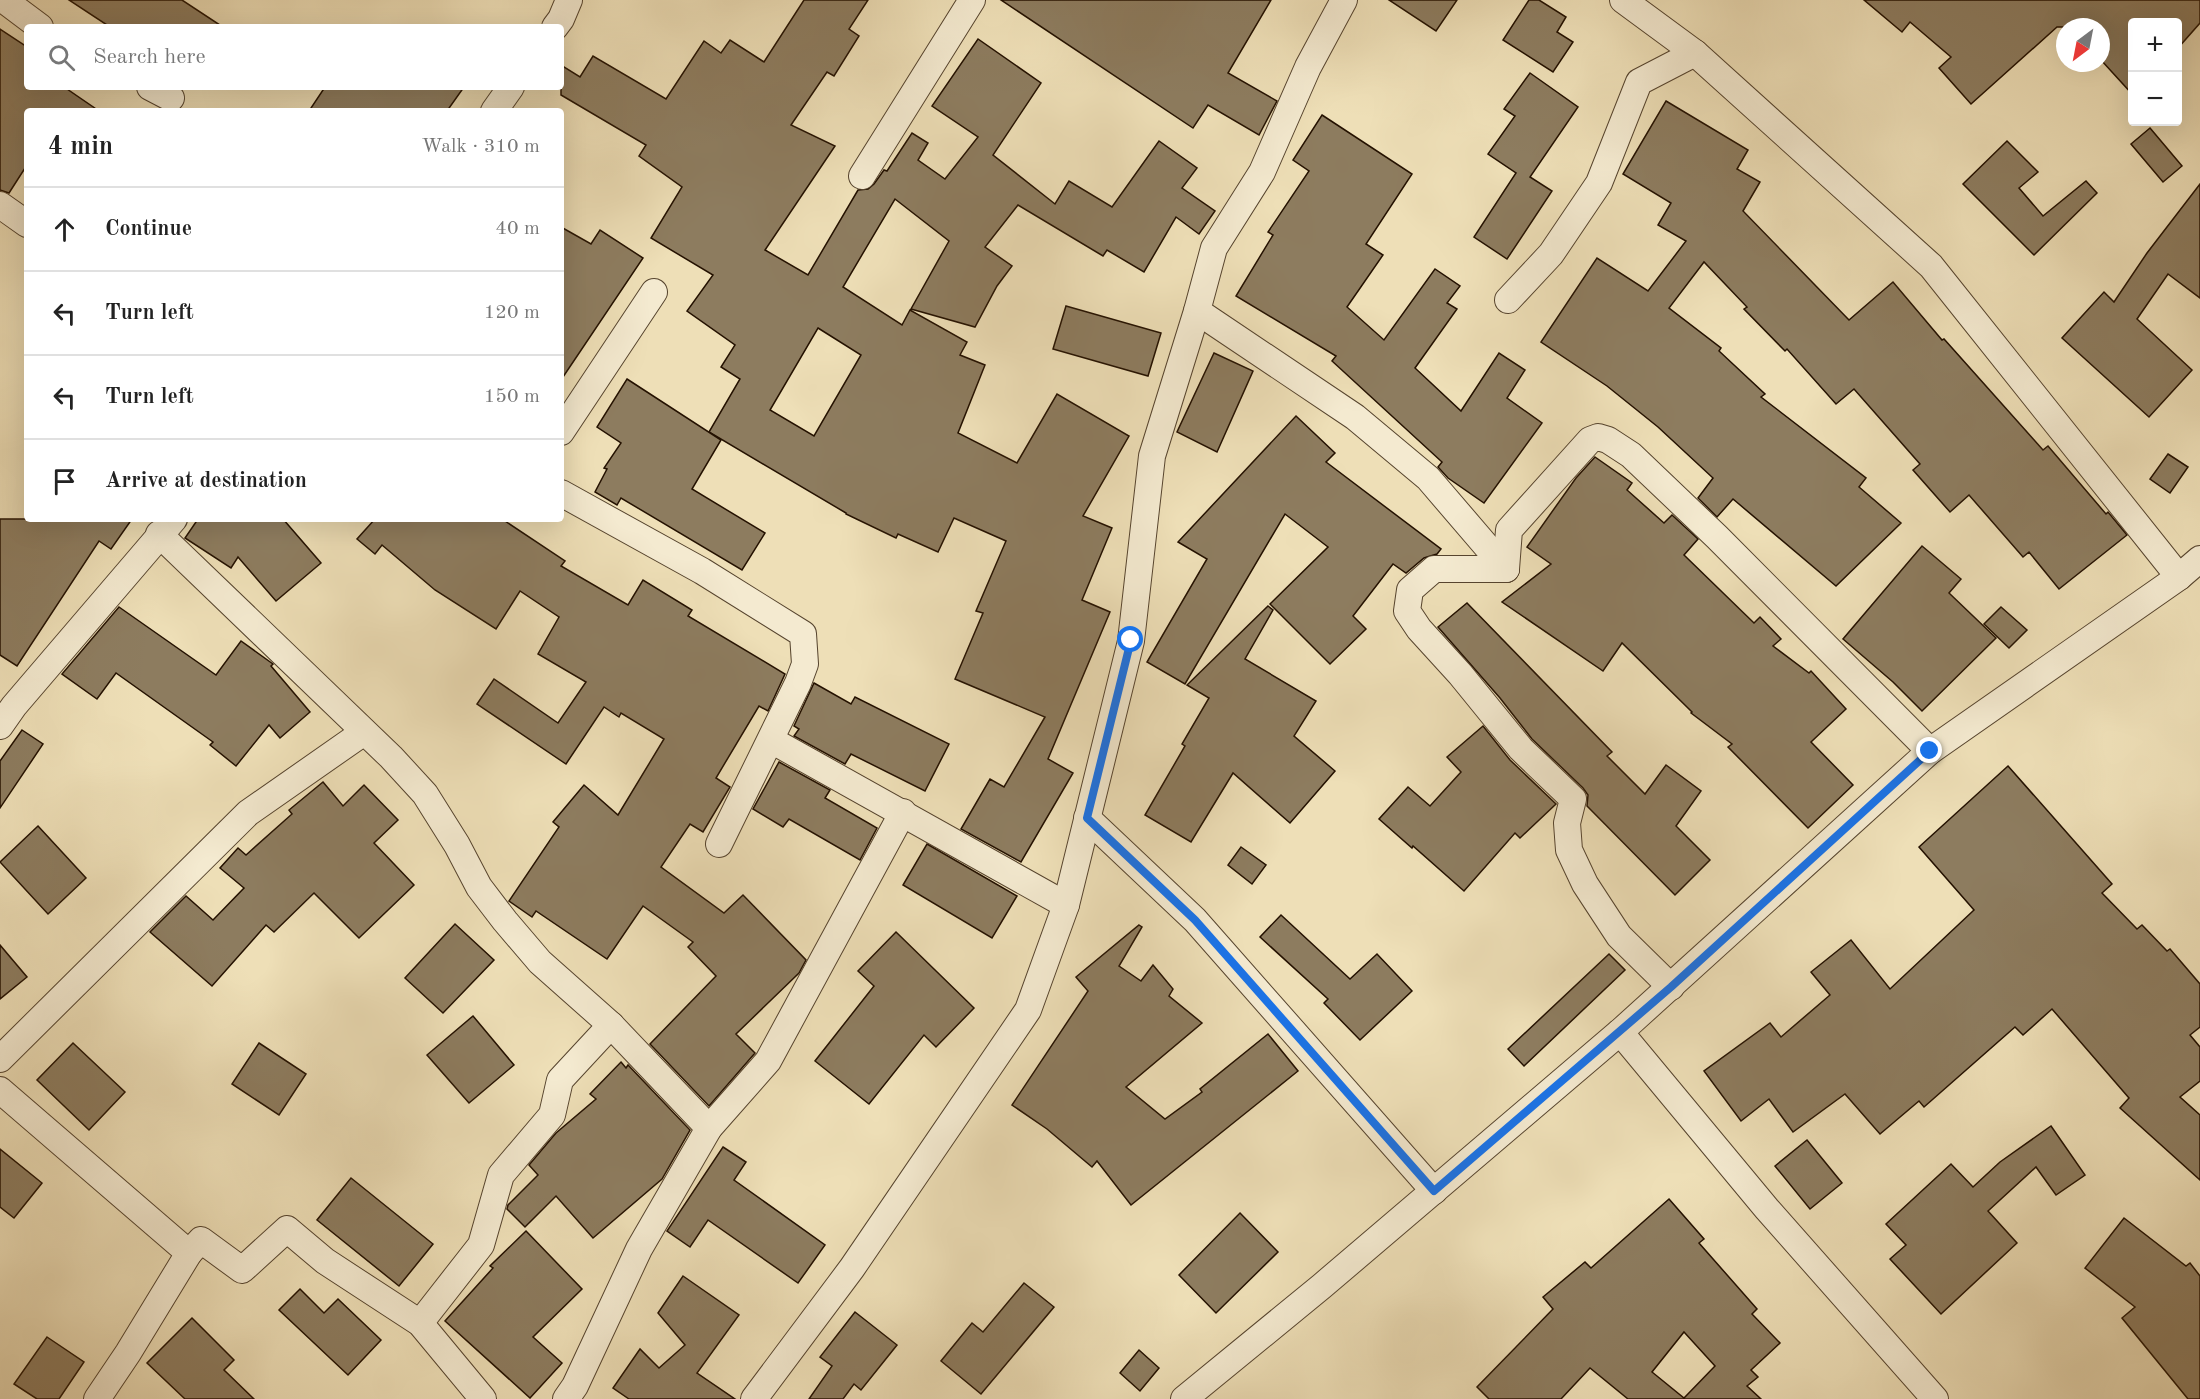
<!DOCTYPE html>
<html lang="en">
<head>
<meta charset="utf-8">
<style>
	body { margin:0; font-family:"Old Standard TT",serif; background:#f2f2f2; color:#222 }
	.controls { position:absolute; right:18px; top:18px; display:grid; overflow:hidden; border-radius:6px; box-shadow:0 6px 24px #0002 }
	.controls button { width:54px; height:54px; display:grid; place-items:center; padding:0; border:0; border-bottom:2px solid #e0e0e0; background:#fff; color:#222; font:30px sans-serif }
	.compass { position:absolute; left:2056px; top:18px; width:54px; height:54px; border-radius:50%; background:#fff; box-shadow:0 6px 24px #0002; rotate:212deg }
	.stop { position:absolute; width:18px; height:18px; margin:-14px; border:4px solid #1a73e8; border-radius:50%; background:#fff }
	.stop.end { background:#1a73e8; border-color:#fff; box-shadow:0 2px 6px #0008 }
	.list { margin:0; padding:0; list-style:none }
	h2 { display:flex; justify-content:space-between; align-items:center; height:78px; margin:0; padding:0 24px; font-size:26px }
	h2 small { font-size:20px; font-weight:400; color:#767676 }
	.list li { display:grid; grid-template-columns:39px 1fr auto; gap:18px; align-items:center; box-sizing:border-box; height:84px; padding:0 24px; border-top:2px solid #e0e0e0 }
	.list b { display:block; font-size:22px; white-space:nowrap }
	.list em { font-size:20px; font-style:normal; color:#767676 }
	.icon { flex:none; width:33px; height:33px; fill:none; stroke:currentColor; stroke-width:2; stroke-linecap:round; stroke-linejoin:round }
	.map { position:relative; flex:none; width:2200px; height:1399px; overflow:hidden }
	.search { position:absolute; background:#fff; box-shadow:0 6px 24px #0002; left:24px; top:24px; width:540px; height:66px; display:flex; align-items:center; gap:15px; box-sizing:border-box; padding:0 21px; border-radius:6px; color:#767676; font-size:22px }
	.panel { position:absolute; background:#fff; box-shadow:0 6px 24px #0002; left:24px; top:108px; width:540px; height:414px; border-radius:6px }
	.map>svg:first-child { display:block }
	.building { fill:#8d7c5f; stroke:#241100; stroke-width:1.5; fill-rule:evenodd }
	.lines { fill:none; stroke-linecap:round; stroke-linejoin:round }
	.street-casing { stroke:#56442e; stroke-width:28 }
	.street { stroke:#f4ead0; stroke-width:26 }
	.route { stroke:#1a73e8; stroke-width:8 }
</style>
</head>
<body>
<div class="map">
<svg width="2200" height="1399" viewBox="0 0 2200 1399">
	<rect width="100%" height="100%" fill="#eedfb7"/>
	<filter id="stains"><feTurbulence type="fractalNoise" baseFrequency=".00333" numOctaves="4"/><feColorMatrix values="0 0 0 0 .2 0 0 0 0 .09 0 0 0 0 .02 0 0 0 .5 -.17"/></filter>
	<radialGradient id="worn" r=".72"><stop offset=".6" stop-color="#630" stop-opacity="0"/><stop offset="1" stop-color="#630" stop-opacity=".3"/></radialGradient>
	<g class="building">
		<path d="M69,0H182L223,27H110Z"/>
		<path d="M804,0H868L849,29L859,36L834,76L827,72L791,125L835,146L765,250L808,275L858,190L868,189L874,184L884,170L887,171L912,133L928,143L918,160L945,179L978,137L932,106L978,39L1041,83L993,155L1055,204L1069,181L1112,207L1159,141L1197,168L1182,188L1215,211L1199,234L1176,217L1144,272L1107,250L1103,256L1018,205L985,247L1012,266L997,286L975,327L911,309L949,241L895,199L843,287L902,325L910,310L967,342L960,355L985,365L958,433L1017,463L1057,394L1129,436L1083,516L1112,528L1082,600L1110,612L1048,759L1073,773L1021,862L961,829L990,779L1004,787L1045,717L955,679L983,613L976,611L1006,541L954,518L938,552L898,534L896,538L846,514V513L709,432L740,379L721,367L735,345L687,311L713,275L651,238L682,187L639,156L646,145L561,95V65L580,77L593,56L666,99L704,41L721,53L730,40L764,62ZM818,328L861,355L814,436L770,410Z"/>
		<path d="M1001,0H1271L1228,73L1277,101L1259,135L1208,105L1193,128Z"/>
		<path d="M1389,0H1457L1436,31Z"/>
		<path d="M1529,0H1539L1566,17L1557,32L1573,42L1553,72L1503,40Z"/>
		<path d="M1864,0H2200V23L2178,48V22H2133V95L2101,60V27H2057L1971,104L1939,68L1951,57L1910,22L1902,32Z"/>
		<path d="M0,29L27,47V87H64L99,111H27V165L9,193L0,190Z"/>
		<path d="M1530,73L1578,107L1530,177L1552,191L1507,259L1474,237L1516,173L1488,154L1515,116L1504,109Z"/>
		<path d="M325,87H464L447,111H309Z"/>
		<path d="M1666,101L1748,150L1737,169L1760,182L1743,211L1849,320L1893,282L1942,340L1944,339L2043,450L2048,446L2106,514L2108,512L2127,535L2059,589L2029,552L2023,557L1969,495L1950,512L1913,470L1920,464L1854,389L1836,404L1787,349L1785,351L1744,309L1747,307L1704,262L1669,308L1721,348L1719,351L1765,394L1761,397L1866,478L1859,487L1901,523L1836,586L1733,499L1717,517L1698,498L1713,478L1658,427L1607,386L1541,342L1597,258L1648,291L1686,241L1658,225L1671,203L1623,174Z"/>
		<path d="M1322,115L1412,174L1366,244L1383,255L1347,307L1384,340L1435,269L1460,286L1447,303L1457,309L1415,368L1461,411L1499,353L1525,370L1507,398L1542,423L1484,503L1448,478L1438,467L1442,462L1332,361L1336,356L1236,296L1273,235L1268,232L1309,171L1293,160Z"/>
		<path d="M2150,128L2182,166L2163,182L2131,144Z"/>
		<path d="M2007,141L2038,172L2019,188L2043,216L2086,181L2097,193L2034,255L1963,184Z"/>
		<path d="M2200,184V298L2168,274L2137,319L2192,370L2149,417L2062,338L2104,292L2114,302L2147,253Z"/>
		<path d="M561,227L591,244L600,230L643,258L561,380Z"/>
		<path d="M1066,306L1161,333L1148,376L1053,349Z"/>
		<path d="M1214,353L1253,371L1217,452L1177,432Z"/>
		<path d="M627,379L721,440L692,489L765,533L742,570L621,498L617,505L595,492L607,469L604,468L621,443L597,427Z"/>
		<path d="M1296,416L1335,453L1326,462L1441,549L1437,554L1424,558L1406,573L1393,564L1353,616L1366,629L1330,664L1270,604L1328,547L1285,514L1185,684L1147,662L1207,559L1178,542Z"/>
		<path d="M2168,454L2188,467L2170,493L2150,479Z"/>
		<path d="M1595,457L1632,483L1627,490L1664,523L1672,515L1698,539L1684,555L1754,623L1760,617L1781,639L1773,646L1809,673L1811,671L1846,709L1811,742L1853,785L1808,828L1728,747L1732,744L1691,713L1692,712L1622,643L1603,671L1502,602L1551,564L1527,547L1576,478Z"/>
		<path d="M0,519H132L111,549L99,541L17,666L0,655Z"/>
		<path d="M198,519H283L321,563L276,601L238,557L231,568L185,538Z"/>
		<path d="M375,519H502L565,561L561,566L628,605L643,580L692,610L688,616L785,674L768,711L759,706L716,778L730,787L703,832L690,824L661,867L724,913L743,895L806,960L799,973L736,1034L755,1053L709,1106L650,1044L716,976L688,947L693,942L643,906L607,959L536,911L532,917L509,901L559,827L553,822L584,785L618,815L664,739L621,713L619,717L604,707L566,764L477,704L494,679L558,723L586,682L538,654L559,617L520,591L496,629L435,590L382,545L375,554L357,539Z"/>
		<path d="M1922,546L1961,579L1949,593L1996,638L1922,711L1893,682L1843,639Z"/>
		<path d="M1467,603L1612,752L1607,756L1645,794L1666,765L1701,791L1676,826L1710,860L1675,895L1587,806L1588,795L1583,788L1532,739L1500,698L1438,627Z"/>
		<path d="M1268,606L1273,610L1245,659L1316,701L1294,736L1335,771L1290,823L1233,773L1191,842L1145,815L1185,746L1182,744L1209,698L1187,685Z"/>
		<path d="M119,607L216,675L241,641L273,664L271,666L310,712L280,738L269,725L236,766L210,745L213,742L116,673L97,699L62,674Z"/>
		<path d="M2001,607L2027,630L2009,648L1984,624Z"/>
		<path d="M814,683L851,704L855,697L949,744L925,791L851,754L845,764L794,736L799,729L794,726Z"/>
		<path d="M1483,726L1510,760L1556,804L1520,838L1515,833L1464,891L1413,846L1412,848L1379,819L1408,787L1430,806L1461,772L1447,757Z"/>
		<path d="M22,730L43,744L0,808V761Z"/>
		<path d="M779,762L830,790L825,798L877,828L860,860L789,819L783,827L753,809Z"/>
		<path d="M2008,766L2112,884L2102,893L2137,929L2142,925L2167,951L2170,949L2200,984V1027L2190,1035L2200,1047V1081L2180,1097L2200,1115V1180L2120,1108L2129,1098L2052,1009L2023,1035L2015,1027L1924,1107L1919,1101L1880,1134L1845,1094L1793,1132L1769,1099L1741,1121L1704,1071L1770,1023L1781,1037L1830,995L1811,972L1851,940L1890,989L1974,910L1919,847Z"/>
		<path d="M323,782L343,806L364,785L398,820L374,843L414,885L359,938L314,893L274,932L266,925L212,986L150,932L186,896L213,920L244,888L220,868L238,848L246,855L292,814L289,810Z"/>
		<path d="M38,826L86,878L48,914L0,862Z"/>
		<path d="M927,844L1017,896L992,938L903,885Z"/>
		<path d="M1241,847L1266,865L1252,884L1228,865Z"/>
		<path d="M1281,915L1350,979L1377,954L1412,991L1360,1040L1324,1003L1328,999L1260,937Z"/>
		<path d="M455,924L494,960L443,1013L405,978Z"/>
		<path d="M1139,925L1142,927L1119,966L1141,981L1153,965L1173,989L1169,996L1202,1023L1126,1087L1165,1119L1202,1092L1200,1089L1268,1034L1298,1071L1131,1205L1097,1161L1092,1167L1047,1129L1012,1105L1088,991L1076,977Z"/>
		<path d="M896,932L974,1008L936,1047L924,1035L869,1104L815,1061L874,986L858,971Z"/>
		<path d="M0,945L27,977L0,999Z"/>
		<path d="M1609,954L1625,970L1524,1066L1508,1049Z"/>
		<path d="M473,1016L514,1065L469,1103L427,1055Z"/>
		<path d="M73,1043L125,1092L89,1130L37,1080Z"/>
		<path d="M259,1043L306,1074L279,1115L232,1084Z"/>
		<path d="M621,1062L626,1068L628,1065L690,1130L662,1179L593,1238L556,1196L525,1227L507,1209L508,1205L538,1175L529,1165L556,1133L596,1099L590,1094Z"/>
		<path d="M2051,1126L2085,1175L2056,1195L2036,1167L1988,1211L2017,1243L1941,1314L1890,1259L1906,1245L1886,1224L1951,1164L1973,1187L2000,1162Z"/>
		<path d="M1807,1140L1842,1183L1810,1209L1775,1166Z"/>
		<path d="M723,1147L746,1162L734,1180L825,1245L798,1283L708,1220L690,1247L667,1231Z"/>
		<path d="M0,1149L42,1183L14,1218L0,1207Z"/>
		<path d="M351,1178L433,1244L399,1286L317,1220Z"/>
		<path d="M1669,1199L1704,1239L1699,1243L1757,1309L1752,1314L1780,1343L1751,1370L1758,1377L1747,1386L1761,1399H1628L1590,1368L1561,1399H1489L1477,1387L1553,1309L1543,1297L1585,1262L1591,1268ZM1684,1332L1715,1366L1684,1398L1652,1372Z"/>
		<path d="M1240,1213L1278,1252L1216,1313L1179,1275Z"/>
		<path d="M2124,1218L2186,1266L2190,1263L2200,1276V1399H2188L2122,1318L2135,1307L2085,1268Z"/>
		<path d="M526,1231L582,1289L533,1337L562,1363L530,1398L445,1321L493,1268L490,1266Z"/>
		<path d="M683,1276L739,1315L697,1373L735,1399H629L613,1388L640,1349L659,1368L685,1345L658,1313Z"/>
		<path d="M1024,1283L1054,1307L981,1394L941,1361L972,1323L983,1332Z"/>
		<path d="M300,1289L324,1313L338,1299L381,1340L348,1375L279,1310Z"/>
		<path d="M855,1312L897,1345L861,1390L854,1384L843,1399H809L832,1366L820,1357Z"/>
		<path d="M192,1318L234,1360L224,1370L254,1399H185L147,1363Z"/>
		<path d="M47,1337L84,1362L59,1399H37L14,1384Z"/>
		<path d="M1139,1350L1159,1368L1140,1391L1120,1373Z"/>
	</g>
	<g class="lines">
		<g class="street-casing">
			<g id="street">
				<path d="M4,0L40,27"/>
				<path d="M1623,0L1695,53L1931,266L2179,577"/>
				<path d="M555,27L561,19L569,0"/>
				<path d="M150,87L171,98"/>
				<path d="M494,111L511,87"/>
				<path d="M862,176L972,0"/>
				<path d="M0,205L27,224"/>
				<path d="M1508,300L1551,254L1599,183L1639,82L1695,53"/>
				<path d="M1197,311L1355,417L1428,478L1506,569"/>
				<path d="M561,432L654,292"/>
				<path d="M561,493L702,571L803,634L805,664L798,683L719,844"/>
				<path d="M159,534L391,757L425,794L457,845L479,887L505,921L540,962L611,1025L709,1128"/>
				<path d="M1506,569L1509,530L1590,440L1598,437L1608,440L1631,455L1717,537L1930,751"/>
				<path d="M1506,569H1434L1410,590L1407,611L1419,629L1460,674L1521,749L1573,799L1567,823L1569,850L1585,884L1619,936L1671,987"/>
				<path d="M0,726L14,706L174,519"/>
				<path d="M771,740L1066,905"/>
				<path d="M1087,818L1195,920L1434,1191"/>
				<path d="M1620,1032L1767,1209L1935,1399"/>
				<path d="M0,1059L248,813L364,732"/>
				<path d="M0,1090L189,1253L201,1240L242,1270L287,1229L325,1261L420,1323L483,1399"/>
				<path d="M420,1323L481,1245L501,1175L552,1115L560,1080L611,1025"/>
				<path d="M97,1399L128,1353L189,1253"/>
				<path d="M566,1399L575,1386L639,1249L709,1128L768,1061L903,812"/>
				<path d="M754,1399L852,1268L1028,1010L1066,905L1131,641L1152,456L1197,311L1214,248L1262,172L1308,67L1344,0"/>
				<path d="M1184,1399L1322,1286L1620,1032L1930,751L2179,577L2200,559"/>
			</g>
		</g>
		<use href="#street" class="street"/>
	</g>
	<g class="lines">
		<path class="route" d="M1131,640L1087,818L1195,920L1434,1191L1671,987L1930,751"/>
	</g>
	<rect width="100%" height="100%" filter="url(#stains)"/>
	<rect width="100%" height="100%" fill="url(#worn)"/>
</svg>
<div class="controls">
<button>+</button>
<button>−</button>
</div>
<svg class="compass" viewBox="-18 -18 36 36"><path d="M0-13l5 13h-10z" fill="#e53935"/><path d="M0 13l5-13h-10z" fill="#767676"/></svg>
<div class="stop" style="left:1131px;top:640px"></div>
<div class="stop end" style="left:1930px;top:751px"></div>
<div class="search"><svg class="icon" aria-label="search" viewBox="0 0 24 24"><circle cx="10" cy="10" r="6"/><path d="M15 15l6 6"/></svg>Search here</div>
<section class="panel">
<h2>4 min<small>Walk · 310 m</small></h2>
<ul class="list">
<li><svg class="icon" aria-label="ahead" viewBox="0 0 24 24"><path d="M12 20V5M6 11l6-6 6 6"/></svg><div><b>Continue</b></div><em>40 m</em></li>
<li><svg class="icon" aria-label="left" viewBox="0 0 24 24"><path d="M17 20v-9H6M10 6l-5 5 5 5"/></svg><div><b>Turn left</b></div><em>120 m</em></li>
<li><svg class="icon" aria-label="left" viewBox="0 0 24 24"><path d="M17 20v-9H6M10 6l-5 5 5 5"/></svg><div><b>Turn left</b></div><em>150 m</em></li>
<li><svg class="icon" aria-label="arrive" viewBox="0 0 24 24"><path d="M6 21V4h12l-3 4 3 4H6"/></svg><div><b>Arrive at destination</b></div></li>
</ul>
</section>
</div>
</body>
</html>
